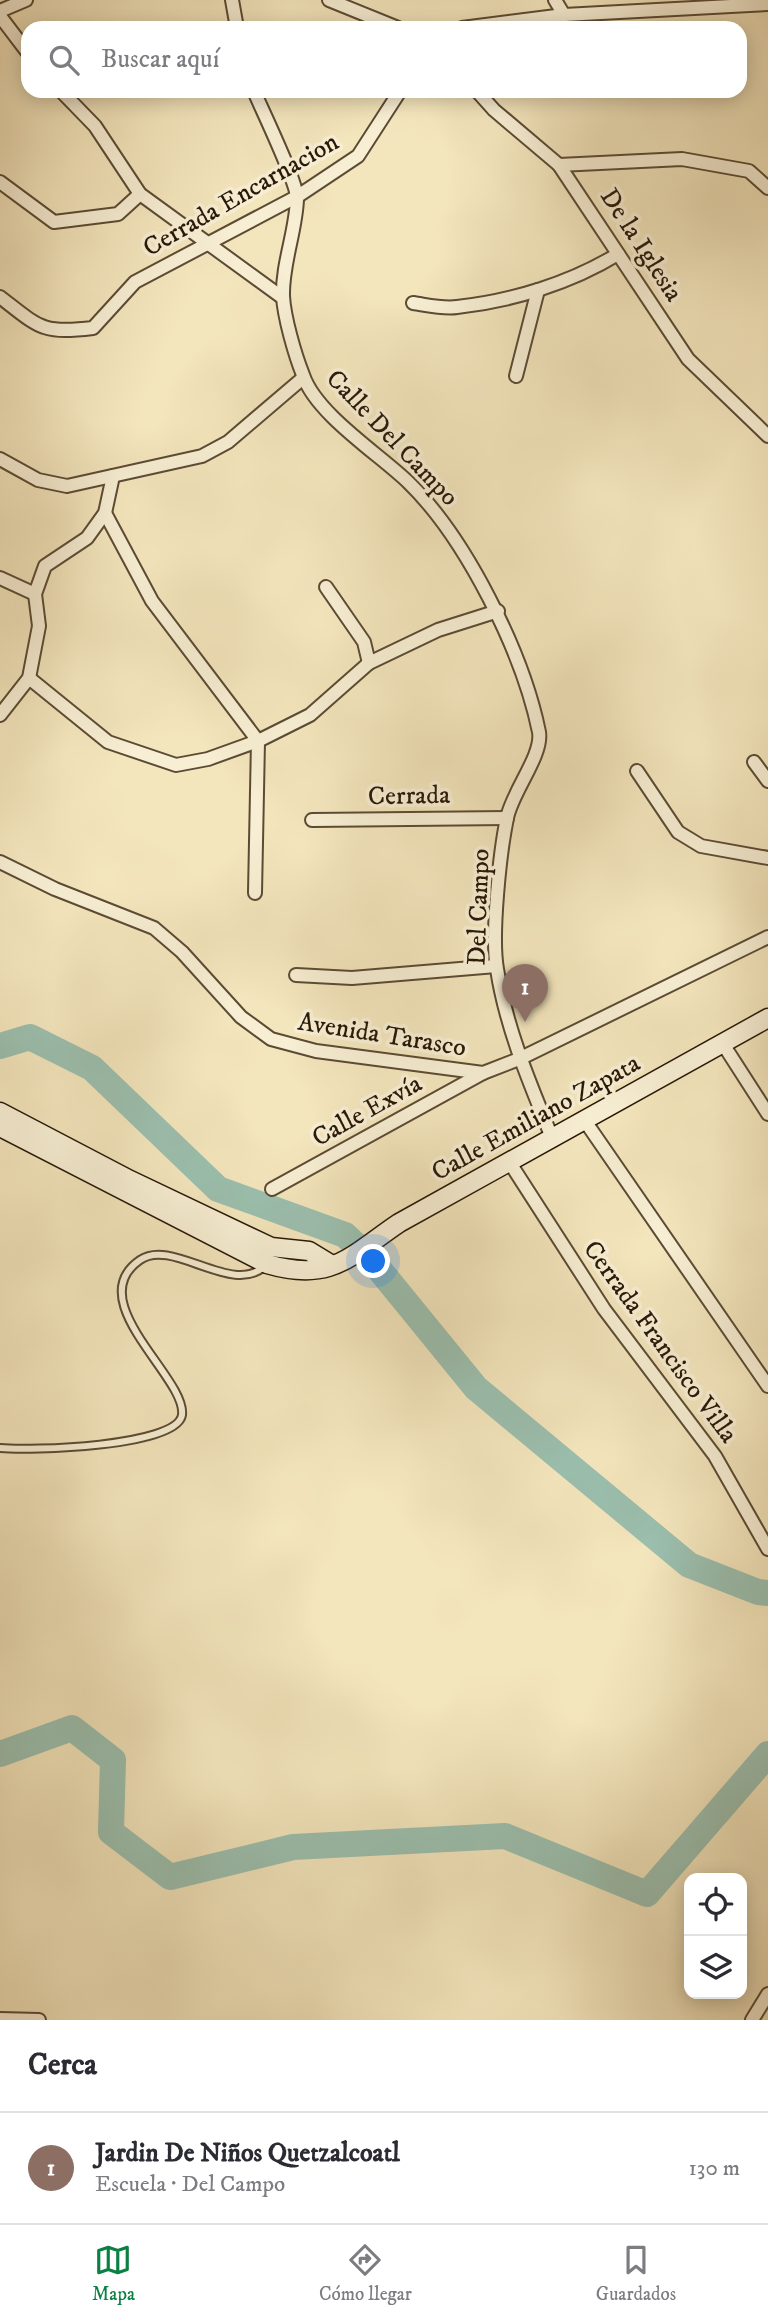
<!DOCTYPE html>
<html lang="es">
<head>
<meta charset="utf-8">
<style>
	body { margin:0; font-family:"IM FELL DW Pica",serif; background:#f2f2f3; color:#2b2b33 }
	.controls { position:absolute; right:21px; bottom:21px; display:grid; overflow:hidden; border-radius:14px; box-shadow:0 4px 18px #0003 }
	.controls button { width:63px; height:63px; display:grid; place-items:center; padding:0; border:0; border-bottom:2px solid #e1e1e2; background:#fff; color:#2b2b33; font:35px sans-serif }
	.you { position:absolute; left:374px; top:1262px; width:24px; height:24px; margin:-18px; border:5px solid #fff; border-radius:50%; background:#1a73e8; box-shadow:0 0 0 10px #1a73e833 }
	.badge { display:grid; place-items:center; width:46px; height:46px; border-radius:50%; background:#0b8043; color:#fff; font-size:23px; font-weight:700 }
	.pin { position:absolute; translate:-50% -58px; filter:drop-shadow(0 2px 4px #0008) }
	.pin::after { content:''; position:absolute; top:37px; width:24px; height:21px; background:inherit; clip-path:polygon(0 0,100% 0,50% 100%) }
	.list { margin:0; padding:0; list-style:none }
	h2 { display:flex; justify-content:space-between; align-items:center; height:91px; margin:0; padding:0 28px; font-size:30px }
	h2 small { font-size:23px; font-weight:400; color:#7c7c81 }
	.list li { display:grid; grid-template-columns:46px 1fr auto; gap:21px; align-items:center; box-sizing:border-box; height:112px; padding:0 28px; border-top:2px solid #e1e1e2 }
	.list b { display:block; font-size:26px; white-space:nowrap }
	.list p { margin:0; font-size:23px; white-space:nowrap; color:#7c7c81 }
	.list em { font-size:23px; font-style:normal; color:#7c7c81 }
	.icon { flex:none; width:38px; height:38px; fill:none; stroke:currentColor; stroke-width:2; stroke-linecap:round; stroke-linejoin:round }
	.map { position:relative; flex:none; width:768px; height:2020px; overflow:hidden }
	.search { position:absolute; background:#fff; box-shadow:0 4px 18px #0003; left:21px; right:21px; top:21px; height:77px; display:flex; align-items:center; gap:18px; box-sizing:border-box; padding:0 24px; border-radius:21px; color:#7c7c81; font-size:26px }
	.sheet { height:203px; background:#fff }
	nav { display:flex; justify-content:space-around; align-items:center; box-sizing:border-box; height:98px; border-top:2px solid #e1e1e2; background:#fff; font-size:19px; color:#7c7c81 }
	nav a { display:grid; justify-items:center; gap:4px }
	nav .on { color:#0b8043 }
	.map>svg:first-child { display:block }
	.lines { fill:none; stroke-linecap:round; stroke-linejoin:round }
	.river { stroke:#9bbfae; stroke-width:26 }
	.service-casing { stroke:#5b4b34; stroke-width:10 }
	.minor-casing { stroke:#5b4b34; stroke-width:16 }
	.secondary-casing { stroke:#281807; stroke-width:21 }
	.service { stroke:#f7eed3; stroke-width:6 }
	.minor { stroke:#f7eed3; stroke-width:12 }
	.secondary { stroke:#f7eed3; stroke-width:18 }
	.labels { text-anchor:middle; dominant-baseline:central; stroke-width:7; stroke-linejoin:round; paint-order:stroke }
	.street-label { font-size:26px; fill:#281807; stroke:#f7eed3 }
</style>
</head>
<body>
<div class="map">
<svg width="768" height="2020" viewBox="0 0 768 2020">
	<rect width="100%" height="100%" fill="#f3e5bc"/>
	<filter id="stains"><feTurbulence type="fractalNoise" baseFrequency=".00286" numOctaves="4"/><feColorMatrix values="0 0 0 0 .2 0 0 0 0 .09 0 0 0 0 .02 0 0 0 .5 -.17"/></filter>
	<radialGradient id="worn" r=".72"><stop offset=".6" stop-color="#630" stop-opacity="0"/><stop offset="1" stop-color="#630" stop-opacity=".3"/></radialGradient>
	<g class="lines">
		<g class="river">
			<path d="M0,1046L30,1037L92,1068L218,1189L345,1235L370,1258L476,1388L689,1565L758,1592L768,1593"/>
			<path d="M0,1754L72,1728L113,1760L111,1832L170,1877L293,1847L505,1836L647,1894L768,1754"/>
		</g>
		<g class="service-casing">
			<path id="service" d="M0,1448C28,1451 177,1447 182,1415C187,1378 80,1301 140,1260C173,1237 233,1298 266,1265"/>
		</g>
		<g class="minor-casing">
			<g id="minor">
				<path d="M232,0L237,28"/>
				<path d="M329,0L398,28"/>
				<path d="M555,0L564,15"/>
				<path d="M0,11L26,0"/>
				<path d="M0,16L28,53"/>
				<path d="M462,28L564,15L768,4"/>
				<path d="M61,91L95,126L140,194L283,298"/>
				<path d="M254,91C262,110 298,184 297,199C296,231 282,264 283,296C284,317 295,355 303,375C316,414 379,454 408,482C466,538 523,653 539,732C543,755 512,792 507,818C500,852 491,935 497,969C506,1028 530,1084 553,1140"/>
				<path d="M477,91L494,110L559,165L688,359L768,436"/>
				<path d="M559,165L682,159L749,171L768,188"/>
				<path d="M0,182L54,222L118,214L140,194"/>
				<path d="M0,297C40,328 42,334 93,328L135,282L298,196L358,156L400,91"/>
				<path d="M413,303C427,305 443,309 457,307C512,301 571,283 618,254"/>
				<path d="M516,376L538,290"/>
				<path d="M0,459L38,480L67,486L202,456L228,442L303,378"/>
				<path d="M105,513L152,601L258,741L255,893"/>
				<path d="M0,578L35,594"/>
				<path d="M326,587L364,642L369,663"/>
				<path d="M29,678L108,742L176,765L208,759L258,741L310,715L369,663L438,630L498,611"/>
				<path d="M0,715L29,678L39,626L35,594L45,566L87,538L105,513L113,476"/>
				<path d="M754,762L768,781"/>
				<path d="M637,771L678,832L701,846L768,858"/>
				<path d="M312,820L507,818"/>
				<path d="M0,862L55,889L154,928L182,952L241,1017L271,1039L316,1051L483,1073L519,1059L768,937"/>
				<path d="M296,975L352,978L496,966"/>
				<path d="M723,1044L768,1114"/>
				<path d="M585,1121L768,1386"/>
				<path d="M510,1163L604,1309L715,1456L768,1549"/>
				<path d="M272,1189L483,1073"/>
				<path d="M0,2019L39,2020"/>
				<path d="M752,2020L768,1994"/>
			</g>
		</g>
		<g class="secondary-casing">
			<g id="secondary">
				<path d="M0,1112L130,1180L271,1247L309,1251L332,1265"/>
				<path d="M0,1127L267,1264C332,1283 350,1256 399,1223L768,1018"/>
			</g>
		</g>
		<use href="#service" class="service"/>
		<use href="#minor" class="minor"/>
		<use href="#secondary" class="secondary"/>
	</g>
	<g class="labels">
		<g class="street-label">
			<text transform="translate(241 195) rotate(-30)">Cerrada Encarnacion</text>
			<text transform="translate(641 245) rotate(57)">De la Iglesia</text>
			<text transform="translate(392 438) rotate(46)">Calle Del Campo</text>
			<text transform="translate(409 796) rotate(-1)">Cerrada</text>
			<text transform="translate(479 907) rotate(-88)">Del Campo</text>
			<text transform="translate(382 1035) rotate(9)">Avenida Tarasco</text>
			<text transform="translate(367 1111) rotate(-29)">Calle Exvía</text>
			<text transform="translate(536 1118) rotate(-29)">Calle Emiliano Zapata</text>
			<text transform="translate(660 1342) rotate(54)">Cerrada Francisco Villa</text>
		</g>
	</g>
	<rect width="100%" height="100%" filter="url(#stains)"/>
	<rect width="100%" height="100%" fill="url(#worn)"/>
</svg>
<div class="controls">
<button><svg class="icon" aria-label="locate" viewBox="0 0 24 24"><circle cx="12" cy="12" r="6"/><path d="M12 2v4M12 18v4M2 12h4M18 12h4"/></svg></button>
<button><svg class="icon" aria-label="layers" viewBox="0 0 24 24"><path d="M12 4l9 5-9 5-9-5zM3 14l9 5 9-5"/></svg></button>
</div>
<div class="you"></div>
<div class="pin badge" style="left:525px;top:1022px;background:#8d6e63">1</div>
<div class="search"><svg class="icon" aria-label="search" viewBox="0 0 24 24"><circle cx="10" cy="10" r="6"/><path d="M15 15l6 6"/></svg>Buscar aquí</div>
</div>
<section class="sheet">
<h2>Cerca<small></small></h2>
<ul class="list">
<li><span class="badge" style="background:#8d6e63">1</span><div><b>Jardin De Niños Quetzalcoatl</b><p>Escuela · Del Campo</p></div><em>130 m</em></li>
</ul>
</section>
<nav>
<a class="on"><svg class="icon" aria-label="map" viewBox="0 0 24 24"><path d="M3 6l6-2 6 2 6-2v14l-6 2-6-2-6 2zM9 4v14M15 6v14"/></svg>Mapa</a>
<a><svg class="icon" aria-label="directions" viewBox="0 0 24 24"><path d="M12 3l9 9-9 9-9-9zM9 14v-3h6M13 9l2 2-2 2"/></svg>Cómo llegar</a>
<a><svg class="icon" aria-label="saved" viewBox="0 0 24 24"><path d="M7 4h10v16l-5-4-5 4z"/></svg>Guardados</a>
</nav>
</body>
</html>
